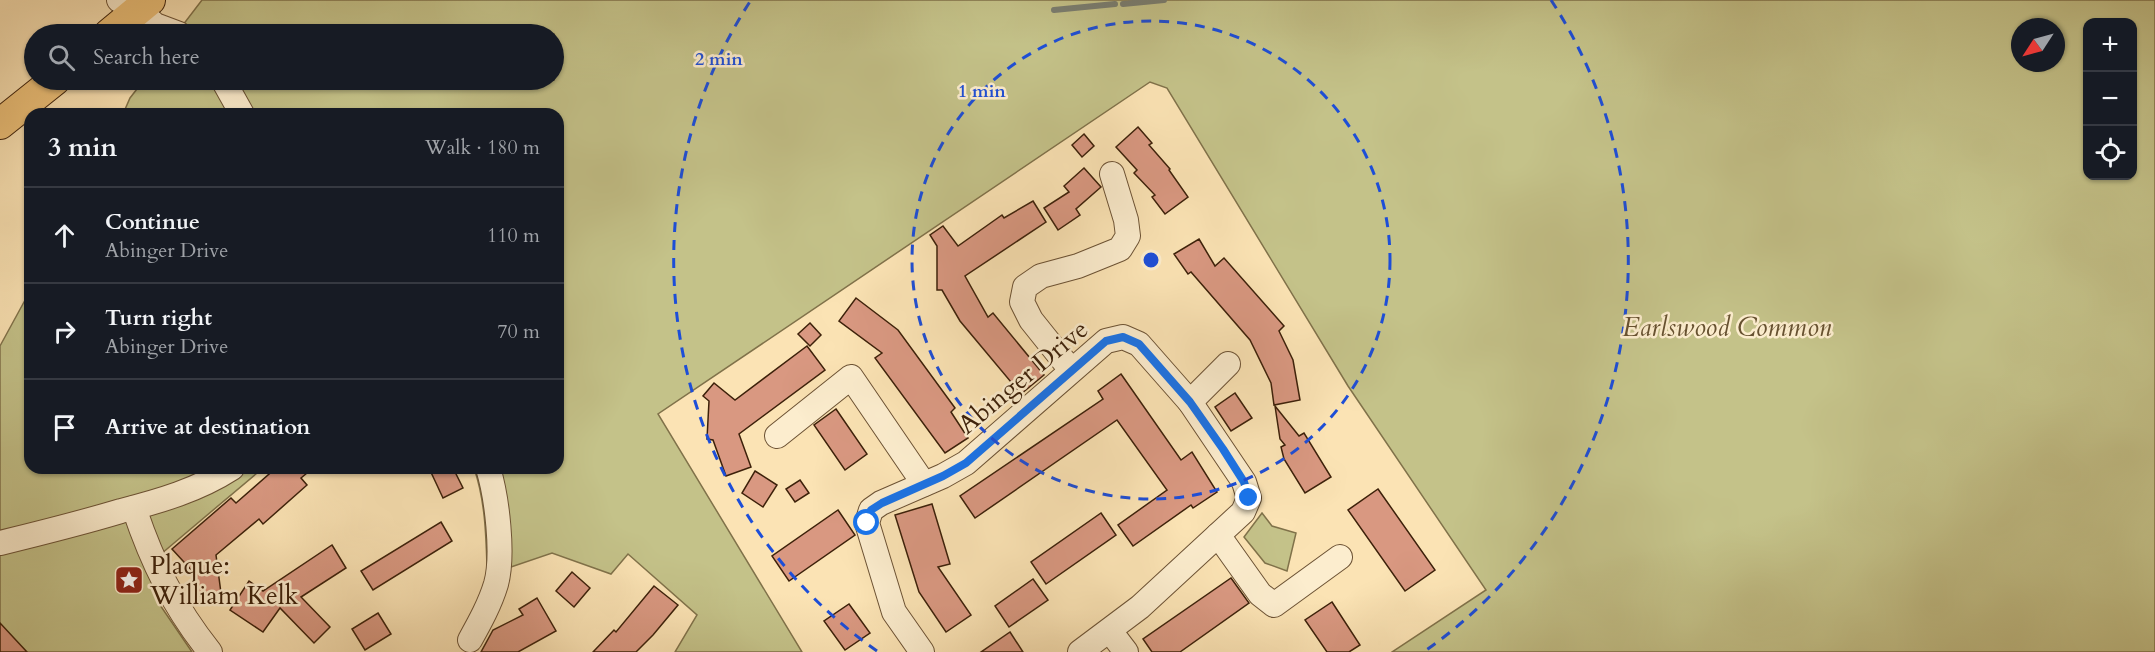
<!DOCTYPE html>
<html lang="en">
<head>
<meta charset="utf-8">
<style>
	body { margin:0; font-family:Cardo,serif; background:#242831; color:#f1f3f6 }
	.controls { position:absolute; right:18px; top:18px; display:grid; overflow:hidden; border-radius:12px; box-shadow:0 2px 4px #0004 }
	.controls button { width:54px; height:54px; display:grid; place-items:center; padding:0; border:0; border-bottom:2px solid #363941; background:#171b24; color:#f1f3f6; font:30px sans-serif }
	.compass { position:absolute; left:2011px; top:18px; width:54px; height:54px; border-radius:50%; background:#171b24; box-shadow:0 2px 4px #0004; rotate:234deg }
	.stop { position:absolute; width:18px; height:18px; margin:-14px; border:4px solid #1a73e8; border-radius:50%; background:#fff }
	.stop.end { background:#1a73e8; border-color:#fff; box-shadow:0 2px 6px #0008 }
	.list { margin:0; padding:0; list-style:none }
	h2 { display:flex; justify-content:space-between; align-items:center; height:78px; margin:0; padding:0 24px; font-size:26px }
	h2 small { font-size:20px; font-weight:400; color:#9ea1a6 }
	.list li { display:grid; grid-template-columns:39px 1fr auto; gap:18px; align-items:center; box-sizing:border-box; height:96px; padding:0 24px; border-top:2px solid #363941 }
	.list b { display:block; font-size:22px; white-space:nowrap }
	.list p { margin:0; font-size:20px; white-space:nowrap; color:#9ea1a6 }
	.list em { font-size:20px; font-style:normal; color:#9ea1a6 }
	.icon { flex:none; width:33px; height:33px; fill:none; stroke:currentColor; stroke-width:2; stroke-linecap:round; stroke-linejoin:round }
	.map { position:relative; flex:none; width:2155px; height:652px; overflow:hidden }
	.search { position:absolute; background:#171b24; box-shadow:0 2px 4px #0004; left:24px; top:24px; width:540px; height:66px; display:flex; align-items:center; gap:15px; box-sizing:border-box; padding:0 21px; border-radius:33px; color:#9ea1a6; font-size:22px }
	.panel { position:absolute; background:#171b24; box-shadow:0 2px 4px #0004; left:24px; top:108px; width:540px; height:366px; border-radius:18px }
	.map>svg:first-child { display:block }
	.green { fill:#c4c289; stroke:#80724a; stroke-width:1.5; fill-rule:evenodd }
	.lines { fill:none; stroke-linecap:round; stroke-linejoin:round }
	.stream { stroke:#7a7e71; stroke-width:6 }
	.building { fill:#d99881; stroke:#3d210a; stroke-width:1.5 }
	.minor-casing { stroke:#6c5234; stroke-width:26 }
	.major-casing { stroke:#3d210a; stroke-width:32 }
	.minor { stroke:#fcedce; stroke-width:24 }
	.major { stroke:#eec27a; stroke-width:30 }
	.route { stroke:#1a73e8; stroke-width:8 }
	.ring { fill:none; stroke:#1d4ed8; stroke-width:3; stroke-dasharray:10 8 }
	.labels { text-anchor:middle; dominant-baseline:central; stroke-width:5; stroke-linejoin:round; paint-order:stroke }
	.park-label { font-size:26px; font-style:italic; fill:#665130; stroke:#fcedce }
	.street-label { font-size:26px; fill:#3d210a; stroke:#fcedce }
	.poi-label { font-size:26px; fill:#3d210a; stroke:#fcedce; text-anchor:start }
	.centre { fill:#1d4ed8; stroke:#fcedce; stroke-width:3 }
	.ring-label { font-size:18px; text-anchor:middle; font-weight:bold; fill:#1d4ed8; stroke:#fcedce; stroke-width:5; stroke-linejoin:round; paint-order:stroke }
</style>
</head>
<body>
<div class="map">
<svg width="2155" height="652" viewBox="0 0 2155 652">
	<rect width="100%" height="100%" fill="#fbe3b4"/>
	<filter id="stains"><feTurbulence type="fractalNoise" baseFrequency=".00333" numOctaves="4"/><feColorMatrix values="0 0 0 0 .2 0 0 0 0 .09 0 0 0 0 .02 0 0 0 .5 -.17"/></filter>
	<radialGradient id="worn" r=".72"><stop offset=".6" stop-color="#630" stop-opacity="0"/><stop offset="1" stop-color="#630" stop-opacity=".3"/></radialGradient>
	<g class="green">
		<path d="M202,0H2155V652H1392L1486,590L1348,386L1167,88L1150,82L658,414L802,652H675L697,615L628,554L611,574L552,553L511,567H487C486,534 485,500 474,468H558V114H123L130,98L144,80H554V34H176ZM2088,22H2132V176H2088ZM2020,27H2056V63H2020Z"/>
		<path d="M30,291V468H263L161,554L160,605L192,652H0V346Z"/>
		<path d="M1262,513L1272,526L1296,533L1287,571L1265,563L1244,537Z"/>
	</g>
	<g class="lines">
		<g class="stream">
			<path d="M1123,4L1164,0"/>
			<path d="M1054,10L1115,4"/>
		</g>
	</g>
	<g class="building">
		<path d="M1138,127L1152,143L1149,145L1170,169L1169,170L1188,197L1165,214L1152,197L1155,195L1134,173L1137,170L1116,147Z"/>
		<path d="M1084,134L1094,146L1082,157L1072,145Z"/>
		<path d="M1084,168L1101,187L1076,209L1080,215L1058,230L1044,208L1069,192L1064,186Z"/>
		<path d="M1033,201L1046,222L965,276L988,317L993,313L1044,375L1021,394L960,321L942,290H937V246L930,235L943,226L958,246L1002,215L1004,218Z"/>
		<path d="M1199,239L1215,266L1224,258L1284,326L1279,331L1293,360L1300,400L1274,405L1271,383L1250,340L1191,272L1188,274L1174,254Z"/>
		<path d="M856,298L898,330L955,408L951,412L968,438L945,453L875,358L882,353L839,321Z"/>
		<path d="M810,323L821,335L810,346L798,334Z"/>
		<path d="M807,346L825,370L739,434L751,467L726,476L713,440L707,439L709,401L703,396L714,383L735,400Z"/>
		<path d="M1121,374L1181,460L1192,452L1217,492L1193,508L1191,505L1133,546L1118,525L1167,490L1117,420L975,518L960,496L1103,399L1098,391Z"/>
		<path d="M1235,393L1252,418L1231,431L1215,407Z"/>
		<path d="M1275,406L1299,436L1304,433L1331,477L1305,493L1284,459L1281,447L1285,445L1280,439Z"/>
		<path d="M836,409L867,454L845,470L814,425Z"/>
		<path d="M276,468H313L301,478L307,485L263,524L259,519L216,555L221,593L199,596L195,574L172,549L231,498L236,503Z"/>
		<path d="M429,468H453L463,488L443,498Z"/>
		<path d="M755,471L777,485L763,507L742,493Z"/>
		<path d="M800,480L809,493L795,502L786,489Z"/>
		<path d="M1378,489L1435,570L1405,591L1348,510Z"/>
		<path d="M932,504L950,564L938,567L971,615L946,632L919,592L895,515Z"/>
		<path d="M838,510L855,535L789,581L772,556Z"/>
		<path d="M1101,513L1116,535L1046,584L1031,562Z"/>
		<path d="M441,522L452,541L373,590L361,571Z"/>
		<path d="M332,545L346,568L301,597L330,627L314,643L280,608L263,632L230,610L249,581L263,591Z"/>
		<path d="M572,572L590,588L574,607L556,591Z"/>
		<path d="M1231,578L1249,603L1180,652H1152L1143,639Z"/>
		<path d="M1033,579L1048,600L1009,627L995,606Z"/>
		<path d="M654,586L678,605L653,635L636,652H593L614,630L616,632Z"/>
		<path d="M537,598L556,631L518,652H481L493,630L523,615L519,609Z"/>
		<path d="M1332,602L1360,645L1349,652H1327L1305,620Z"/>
		<path d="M849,604L870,633L845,650L824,621Z"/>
		<path d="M378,613L391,634L365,650L352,629Z"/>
		<path d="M0,623L27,652H0Z"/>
		<path d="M1010,632L1023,652H981Z"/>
	</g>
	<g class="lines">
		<g class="minor-casing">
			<g id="minor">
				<path d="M119,0L139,10L155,25L179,34"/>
				<path d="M223,80L242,114"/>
				<path d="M1071,370L1031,320L1022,302L1025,287L1041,276L1078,266L1120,249L1128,236L1126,220L1112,174"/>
				<path d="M1190,402L1228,364"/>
				<path d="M777,436L851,377L924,484"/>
				<path d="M134,508C152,562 174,607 210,652"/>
				<path d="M1218,535L1260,594L1274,605L1340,557"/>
				<path d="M0,543C41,533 81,523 121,511C160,501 198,490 232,468"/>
				<path d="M1110,631L1126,652"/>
				<path d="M470,640C480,622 490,604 496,584C504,555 497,497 488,468"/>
				<path d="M922,652L894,612L867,523L871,510L881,503L943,476L966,463L1106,341L1123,337L1139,344L1190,402L1244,482L1249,498L1243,512L1140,607L1080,652"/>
			</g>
		</g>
		<g class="major-casing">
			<g id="major">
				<path d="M109,34L150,0"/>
				<path d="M0,124L55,80"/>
			</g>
		</g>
		<use href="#minor" class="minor"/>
		<use href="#major" class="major"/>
	</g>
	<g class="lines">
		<path class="route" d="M867,523L871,510L882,503L943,476L966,463L1106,341L1123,337L1139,344L1190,402L1223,449L1244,482L1249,498"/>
	</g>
	<g class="ring">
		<circle cx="1151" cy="260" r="239"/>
		<path d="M877 651A477 477 0 0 1 751 0M1551 0A477 477 0 0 1 1425 651"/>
	</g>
	<defs>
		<g id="sight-square" transform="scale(1.5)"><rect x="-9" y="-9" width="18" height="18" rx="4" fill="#8f2418" stroke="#fcedce"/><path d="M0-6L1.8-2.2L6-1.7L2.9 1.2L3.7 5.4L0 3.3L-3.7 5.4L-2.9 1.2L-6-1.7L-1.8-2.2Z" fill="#fff"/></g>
	</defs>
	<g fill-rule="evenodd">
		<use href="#sight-square" x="129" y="580"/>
	</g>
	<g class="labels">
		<g class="park-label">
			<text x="1727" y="327">Earlswood Common</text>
		</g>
		<g class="street-label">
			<text transform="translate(1023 377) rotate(-40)">Abinger Drive</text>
		</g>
		<g class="poi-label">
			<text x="150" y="565">Plaque:<tspan x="150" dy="30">William Kelk</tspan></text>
		</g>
	</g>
	<circle cx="1151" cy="260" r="9" class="centre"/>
	<g class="ring-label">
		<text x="719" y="65">2 min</text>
		<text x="982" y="97">1 min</text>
	</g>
	<rect width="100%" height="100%" filter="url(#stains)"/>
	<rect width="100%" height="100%" fill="url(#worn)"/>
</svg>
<div class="controls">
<button>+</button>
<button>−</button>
<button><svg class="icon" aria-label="locate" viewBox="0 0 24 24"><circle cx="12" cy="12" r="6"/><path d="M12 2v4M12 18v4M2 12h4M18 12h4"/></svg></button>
</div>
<svg class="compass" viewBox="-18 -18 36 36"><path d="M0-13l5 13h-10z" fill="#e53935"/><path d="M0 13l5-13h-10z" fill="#9ea1a6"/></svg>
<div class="stop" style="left:867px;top:523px"></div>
<div class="stop end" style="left:1249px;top:498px"></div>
<div class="search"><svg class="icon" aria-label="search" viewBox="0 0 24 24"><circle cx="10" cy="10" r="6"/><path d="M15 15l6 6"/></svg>Search here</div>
<section class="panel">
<h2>3 min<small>Walk · 180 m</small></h2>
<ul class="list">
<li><svg class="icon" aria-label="ahead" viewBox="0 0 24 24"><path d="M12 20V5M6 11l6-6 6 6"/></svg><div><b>Continue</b><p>Abinger Drive</p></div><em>110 m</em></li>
<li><svg class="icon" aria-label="right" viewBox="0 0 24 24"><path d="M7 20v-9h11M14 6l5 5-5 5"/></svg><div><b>Turn right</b><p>Abinger Drive</p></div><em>70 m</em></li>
<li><svg class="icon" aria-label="arrive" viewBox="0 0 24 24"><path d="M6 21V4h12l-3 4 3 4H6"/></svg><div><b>Arrive at destination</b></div></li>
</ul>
</section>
</div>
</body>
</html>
